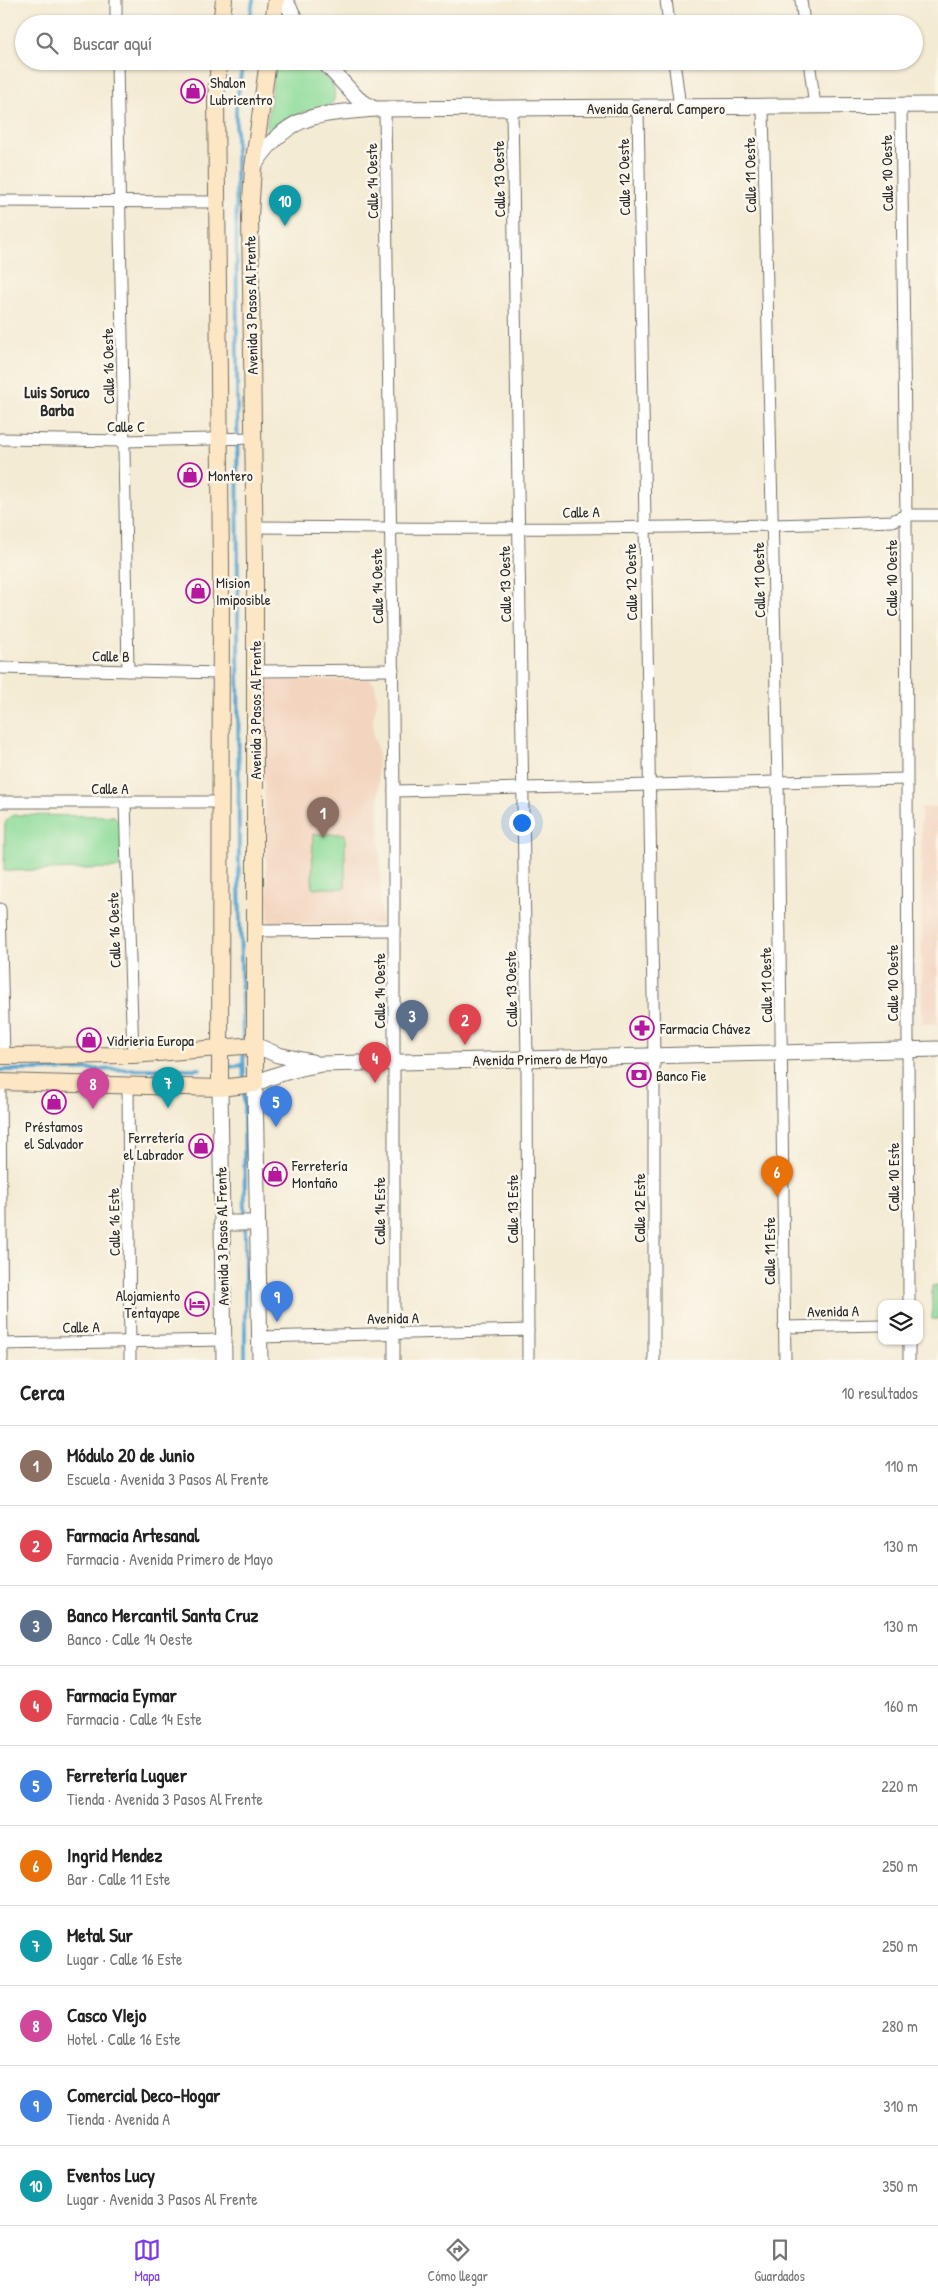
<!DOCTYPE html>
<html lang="es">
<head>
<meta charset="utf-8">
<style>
	body { margin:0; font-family:"Patrick Hand",sans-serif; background:#f2f2f2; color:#222 }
	.controls { position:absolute; right:15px; bottom:15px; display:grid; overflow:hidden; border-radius:10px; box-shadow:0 1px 4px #0004 }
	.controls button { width:45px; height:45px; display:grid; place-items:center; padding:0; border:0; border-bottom:1px solid #e0e0e0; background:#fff; color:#222; font:25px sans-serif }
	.you { position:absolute; left:521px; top:822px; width:18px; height:18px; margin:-12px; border:4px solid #fff; border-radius:50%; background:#1a73e8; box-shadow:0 0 0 8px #1a73e833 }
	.badge { display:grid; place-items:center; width:32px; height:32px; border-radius:50%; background:#7c3aed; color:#fff; font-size:16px; font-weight:700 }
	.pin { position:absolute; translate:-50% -41px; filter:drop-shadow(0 1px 2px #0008) }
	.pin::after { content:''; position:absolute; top:26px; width:18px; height:15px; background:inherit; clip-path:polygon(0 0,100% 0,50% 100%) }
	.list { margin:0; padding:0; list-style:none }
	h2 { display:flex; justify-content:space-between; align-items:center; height:65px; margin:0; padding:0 20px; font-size:21px }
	h2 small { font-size:16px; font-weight:400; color:#767676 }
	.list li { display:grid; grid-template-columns:32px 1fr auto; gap:15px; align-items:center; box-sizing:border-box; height:80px; padding:0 20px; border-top:1px solid #e0e0e0 }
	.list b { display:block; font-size:19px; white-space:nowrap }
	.list p { margin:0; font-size:16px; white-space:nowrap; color:#767676 }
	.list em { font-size:16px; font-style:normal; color:#767676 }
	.icon { flex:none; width:28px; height:28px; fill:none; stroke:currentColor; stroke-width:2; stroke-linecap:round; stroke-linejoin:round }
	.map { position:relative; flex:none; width:938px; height:1360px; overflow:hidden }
	.search { position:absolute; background:#fff; box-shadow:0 1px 4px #0004; left:15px; right:15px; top:15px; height:55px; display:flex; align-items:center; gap:12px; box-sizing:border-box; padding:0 18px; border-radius:28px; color:#767676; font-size:19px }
	.sheet { height:865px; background:#fff }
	nav { display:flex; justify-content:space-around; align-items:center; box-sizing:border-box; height:70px; border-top:1px solid #e0e0e0; background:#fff; font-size:14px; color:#767676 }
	nav a { display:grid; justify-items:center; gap:2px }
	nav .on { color:#7c3aed }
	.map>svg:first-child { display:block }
	.built { fill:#f3d4be }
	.green { fill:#8edc9a; stroke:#5c8462 }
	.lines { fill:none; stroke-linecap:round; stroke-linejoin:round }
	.stream { stroke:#55a4cf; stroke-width:4 }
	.minor-casing { stroke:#716e66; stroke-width:13 }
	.tertiary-casing { stroke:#716e66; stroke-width:17 }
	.secondary-casing { stroke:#716e66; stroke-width:18 }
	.minor { stroke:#fff; stroke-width:11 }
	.tertiary { stroke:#fff; stroke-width:15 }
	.secondary { stroke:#fce6c4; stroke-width:16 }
	.labels { text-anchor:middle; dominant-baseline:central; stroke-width:5; stroke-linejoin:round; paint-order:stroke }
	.poi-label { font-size:15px; fill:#2b2b2b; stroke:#fbf7ec; text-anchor:start }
	.street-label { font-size:15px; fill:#2b2b2b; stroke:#fbf7ec }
	.neighbourhood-label { font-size:16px; font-weight:bold; fill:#2b2b2b; stroke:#fbf7ec }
</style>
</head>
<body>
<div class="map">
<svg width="938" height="1360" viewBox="0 0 938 1360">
	<rect width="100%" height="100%" fill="#fbf7ec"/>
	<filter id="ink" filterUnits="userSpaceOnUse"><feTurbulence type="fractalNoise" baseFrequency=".02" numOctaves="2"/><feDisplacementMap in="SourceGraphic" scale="10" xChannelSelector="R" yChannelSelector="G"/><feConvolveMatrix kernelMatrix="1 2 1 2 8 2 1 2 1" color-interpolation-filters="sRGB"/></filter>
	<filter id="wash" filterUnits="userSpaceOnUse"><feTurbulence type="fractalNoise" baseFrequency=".0096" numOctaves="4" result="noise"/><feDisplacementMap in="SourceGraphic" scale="20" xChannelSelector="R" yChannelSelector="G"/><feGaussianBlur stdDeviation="1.12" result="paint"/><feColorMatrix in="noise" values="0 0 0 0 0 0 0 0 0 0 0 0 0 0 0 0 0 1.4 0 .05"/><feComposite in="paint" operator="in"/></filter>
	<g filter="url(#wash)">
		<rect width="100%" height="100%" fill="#f4ebd4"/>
		<g class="built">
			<path d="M369,679L375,684L377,701L373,719V735L378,752L381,924L268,925L262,688L269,680Z"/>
			<path d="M921,807H938V1024H922Z"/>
		</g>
		<g class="green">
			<path d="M276,61H308C314,69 329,79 333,86C335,90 335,98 333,102C327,110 312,109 304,112C288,118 276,133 264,144Z"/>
			<path d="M14,815L114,816L121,823L120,868L4,871L5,824L8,818Z"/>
			<path d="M313,834H345V888H312Z"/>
			<path d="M938,1285V1319H932V1286Z"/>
		</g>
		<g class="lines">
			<g class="stream">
				<path d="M249,24L253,0"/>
				<path d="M243,1041L239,881L236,107L243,61"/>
				<path d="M243,1050L244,1081"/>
				<path d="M227,1067L243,1065"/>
				<path d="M0,1070L200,1069"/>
				<path d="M244,1090L245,1218"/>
				<path d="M245,1225V1360"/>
			</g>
		</g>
	</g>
	<g filter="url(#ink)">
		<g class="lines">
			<g class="minor-casing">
				<g id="minor">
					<path d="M116,0V24"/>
					<path d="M666,0L669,24"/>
					<path d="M801,0L804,24"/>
					<path d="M117,61L128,671"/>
					<path d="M674,61L680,107"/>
					<path d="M809,61L815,106"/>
					<path d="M901,106L906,515L909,1304"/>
					<path d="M638,108L654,1056V1360"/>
					<path d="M763,108L778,782L785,1360"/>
					<path d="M385,109L394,791V1360"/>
					<path d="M512,110L527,1059L528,1360"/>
					<path d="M0,201L217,202"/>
					<path d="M0,439L124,441L253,438"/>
					<path d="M254,527C467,529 680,530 892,521L906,515H938"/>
					<path d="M0,668L221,673"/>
					<path d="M255,671L393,670"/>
					<path d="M394,791L906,779"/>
					<path d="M0,802H220"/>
					<path d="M125,803L133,1055"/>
					<path d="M0,909L4,1056"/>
					<path d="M255,931L394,930"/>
					<path d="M0,1082L2,1360"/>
					<path d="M128,1084L130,1360"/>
					<path d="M784,1327L882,1325"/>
					<path d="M260,1337L528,1330"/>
					<path d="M909,1341V1360"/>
					<path d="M0,1344L224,1340"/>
				</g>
			</g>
			<g class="tertiary-casing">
				<g id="tertiary">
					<path d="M285,0L298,24"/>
					<path d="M323,61L358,99L374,109"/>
					<path d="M253,167C288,113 315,115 374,109L938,105"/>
					<path d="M255,1045L278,1055L312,1062"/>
					<path d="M220,1088L224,1360"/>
					<path d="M222,1223H257"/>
					<path d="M260,1360L255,1084C277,1073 297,1068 321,1064L938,1049"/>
				</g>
			</g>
			<g class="secondary-casing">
				<g id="secondary">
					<path d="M221,24L224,0"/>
					<path d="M273,24L276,0"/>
					<path d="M219,61L216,99L221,564L220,1088"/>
					<path d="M0,1056L133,1055L255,1045"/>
					<path d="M0,1082L220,1088L255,1084V562L250,217L253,167L268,61"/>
				</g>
			</g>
			<use href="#minor" class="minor"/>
			<use href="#tertiary" class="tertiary"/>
			<use href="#secondary" class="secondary"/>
		</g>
	</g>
	<defs>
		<g id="shop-ring" transform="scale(1.25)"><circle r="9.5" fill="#fbf7ec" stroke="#b5179e" stroke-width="1.5"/><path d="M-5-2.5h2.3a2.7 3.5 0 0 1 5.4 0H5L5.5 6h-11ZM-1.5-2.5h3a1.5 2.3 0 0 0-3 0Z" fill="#b5179e"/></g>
		<g id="pharmacy-ring" transform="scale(1.25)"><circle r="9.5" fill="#fbf7ec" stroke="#b5179e" stroke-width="1.5"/><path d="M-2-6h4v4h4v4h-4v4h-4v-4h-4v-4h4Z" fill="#b5179e"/></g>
		<g id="bank-ring" transform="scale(1.25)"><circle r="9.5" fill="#fbf7ec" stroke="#b5179e" stroke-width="1.5"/><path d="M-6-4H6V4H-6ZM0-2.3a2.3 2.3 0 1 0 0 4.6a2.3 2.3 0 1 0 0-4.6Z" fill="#b5179e"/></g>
		<g id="hotel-ring" transform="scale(1.25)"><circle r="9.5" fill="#fbf7ec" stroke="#b5179e" stroke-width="1.5"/><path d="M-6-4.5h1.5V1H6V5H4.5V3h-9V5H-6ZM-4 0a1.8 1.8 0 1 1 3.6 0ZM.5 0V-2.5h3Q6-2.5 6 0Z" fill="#b5179e"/></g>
	</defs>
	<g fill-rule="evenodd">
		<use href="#shop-ring" x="193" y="91"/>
		<use href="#shop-ring" x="190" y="475"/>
		<use href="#shop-ring" x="198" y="591"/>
		<use href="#pharmacy-ring" x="642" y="1028"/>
		<use href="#shop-ring" x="89" y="1040"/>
		<use href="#bank-ring" x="639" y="1075"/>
		<use href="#shop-ring" x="54" y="1102"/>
		<use href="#shop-ring" x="201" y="1146"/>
		<use href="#shop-ring" x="275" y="1174"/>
		<use href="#hotel-ring" x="197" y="1304"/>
	</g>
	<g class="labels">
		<g class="poi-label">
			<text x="210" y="82">Shalon<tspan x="210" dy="17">Lubricentro</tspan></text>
			<text x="208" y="475">Montero</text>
			<text x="216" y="582">Mision<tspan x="216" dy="17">Imiposible</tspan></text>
			<text x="660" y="1028">Farmacia Chávez</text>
			<text x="106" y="1040">Vidrieria Europa</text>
			<text x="656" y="1075">Banco Fie</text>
			<text x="54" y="1126" text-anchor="middle">Préstamos<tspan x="54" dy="17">el Salvador</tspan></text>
			<text x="184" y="1137" text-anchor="end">Ferretería<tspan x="184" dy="17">el Labrador</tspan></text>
			<text x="292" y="1165">Ferretería<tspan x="292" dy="17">Montaño</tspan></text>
			<text x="180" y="1295" text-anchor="end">Alojamiento<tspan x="180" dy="17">Tentayape</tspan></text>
		</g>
		<g class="street-label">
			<text x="656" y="108">Avenida General Campero</text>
			<text transform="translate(887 173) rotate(-91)">Calle 10 Oeste</text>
			<text transform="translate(750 175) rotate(-91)">Calle 11 Oeste</text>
			<text transform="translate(624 177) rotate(-91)">Calle 12 Oeste</text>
			<text transform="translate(499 179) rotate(-91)">Calle 13 Oeste</text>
			<text transform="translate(372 181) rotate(-91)">Calle 14 Oeste</text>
			<text transform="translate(251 305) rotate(-91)">Avenida 3 Pasos Al Frente</text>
			<text transform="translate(108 366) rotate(-91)">Calle 16 Oeste</text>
			<text x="126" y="426">Calle C</text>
			<text transform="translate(581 512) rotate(-1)">Calle A</text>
			<text transform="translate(891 578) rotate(-90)">Calle 10 Oeste</text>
			<text transform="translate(759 580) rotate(-91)">Calle 11 Oeste</text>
			<text transform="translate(631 582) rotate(-91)">Calle 12 Oeste</text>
			<text transform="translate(505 584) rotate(-91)">Calle 13 Oeste</text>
			<text transform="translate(377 586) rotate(-91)">Calle 14 Oeste</text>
			<text transform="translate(111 656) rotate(1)">Calle B</text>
			<text transform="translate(255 710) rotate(-90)">Avenida 3 Pasos Al Frente</text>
			<text x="110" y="788">Calle A</text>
			<text transform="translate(114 930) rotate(-92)">Calle 16 Oeste</text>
			<text transform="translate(892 983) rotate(-90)">Calle 10 Oeste</text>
			<text transform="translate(766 985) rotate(-91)">Calle 11 Oeste</text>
			<text transform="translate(511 989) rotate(-91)">Calle 13 Oeste</text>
			<text transform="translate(379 991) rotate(-90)">Calle 14 Oeste</text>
			<text transform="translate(540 1059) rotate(-1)">Avenida Primero de Mayo</text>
			<text transform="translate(893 1177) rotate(-90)">Calle 10 Este</text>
			<text transform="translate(639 1208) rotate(-90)">Calle 12 Este</text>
			<text transform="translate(512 1209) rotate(-90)">Calle 13 Este</text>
			<text transform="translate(379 1211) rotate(-90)">Calle 14 Este</text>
			<text transform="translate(114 1222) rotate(-91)">Calle 16 Este</text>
			<text transform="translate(222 1236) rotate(-91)">Avenida 3 Pasos Al Frente</text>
			<text transform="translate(769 1251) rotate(-90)">Calle 11 Este</text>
			<text transform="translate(833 1311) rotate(-1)">Avenida A</text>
			<text transform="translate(393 1318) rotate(-1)">Avenida A</text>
			<text transform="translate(81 1327) rotate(-1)">Calle A</text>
		</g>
		<g class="neighbourhood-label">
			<text x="57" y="392">Luis Soruco<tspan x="57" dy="18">Barba</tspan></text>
		</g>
	</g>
</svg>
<div class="controls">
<button><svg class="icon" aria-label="layers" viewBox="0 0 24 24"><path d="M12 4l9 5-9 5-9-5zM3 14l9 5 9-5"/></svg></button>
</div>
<div class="you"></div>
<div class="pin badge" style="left:323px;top:838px;background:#8d6e63">1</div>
<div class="pin badge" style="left:465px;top:1045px;background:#e0444e">2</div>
<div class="pin badge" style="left:412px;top:1041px;background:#5c6f8a">3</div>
<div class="pin badge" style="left:375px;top:1083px;background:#e0444e">4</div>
<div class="pin badge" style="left:276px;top:1127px;background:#3f7fe0">5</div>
<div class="pin badge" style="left:777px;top:1197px;background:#e8710a">6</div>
<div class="pin badge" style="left:168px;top:1108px;background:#0f9aa8">7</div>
<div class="pin badge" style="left:93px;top:1109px;background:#d1479c">8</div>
<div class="pin badge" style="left:277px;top:1322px;background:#3f7fe0">9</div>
<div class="pin badge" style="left:285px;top:226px;background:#0f9aa8">10</div>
<div class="search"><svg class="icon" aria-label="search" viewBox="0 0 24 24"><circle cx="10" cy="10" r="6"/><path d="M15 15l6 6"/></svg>Buscar aquí</div>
</div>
<section class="sheet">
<h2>Cerca<small>10 resultados</small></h2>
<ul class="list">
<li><span class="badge" style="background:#8d6e63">1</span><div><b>Módulo 20 de Junio</b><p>Escuela · Avenida 3 Pasos Al Frente</p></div><em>110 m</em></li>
<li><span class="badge" style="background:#e0444e">2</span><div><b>Farmacia Artesanal</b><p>Farmacia · Avenida Primero de Mayo</p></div><em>130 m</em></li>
<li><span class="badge" style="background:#5c6f8a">3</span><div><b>Banco Mercantil Santa Cruz</b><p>Banco · Calle 14 Oeste</p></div><em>130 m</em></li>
<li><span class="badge" style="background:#e0444e">4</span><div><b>Farmacia Eymar</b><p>Farmacia · Calle 14 Este</p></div><em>160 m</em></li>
<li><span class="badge" style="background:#3f7fe0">5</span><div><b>Ferretería Luguer</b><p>Tienda · Avenida 3 Pasos Al Frente</p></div><em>220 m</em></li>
<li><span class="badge" style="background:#e8710a">6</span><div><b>Ingrid Mendez</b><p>Bar · Calle 11 Este</p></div><em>250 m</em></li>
<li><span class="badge" style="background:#0f9aa8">7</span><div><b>Metal Sur</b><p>Lugar · Calle 16 Este</p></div><em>250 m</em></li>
<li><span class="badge" style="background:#d1479c">8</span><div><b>Casco VIejo</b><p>Hotel · Calle 16 Este</p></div><em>280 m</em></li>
<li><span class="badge" style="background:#3f7fe0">9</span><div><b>Comercial Deco-Hogar</b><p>Tienda · Avenida A</p></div><em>310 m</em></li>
<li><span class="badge" style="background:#0f9aa8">10</span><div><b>Eventos Lucy</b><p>Lugar · Avenida 3 Pasos Al Frente</p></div><em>350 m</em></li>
</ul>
</section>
<nav>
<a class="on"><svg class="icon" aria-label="map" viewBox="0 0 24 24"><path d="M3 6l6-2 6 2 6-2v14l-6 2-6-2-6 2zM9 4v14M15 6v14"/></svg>Mapa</a>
<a><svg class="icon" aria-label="directions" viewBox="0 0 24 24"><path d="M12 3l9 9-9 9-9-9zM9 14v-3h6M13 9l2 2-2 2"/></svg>Cómo llegar</a>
<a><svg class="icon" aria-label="saved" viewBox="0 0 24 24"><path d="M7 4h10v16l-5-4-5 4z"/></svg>Guardados</a>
</nav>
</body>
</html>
